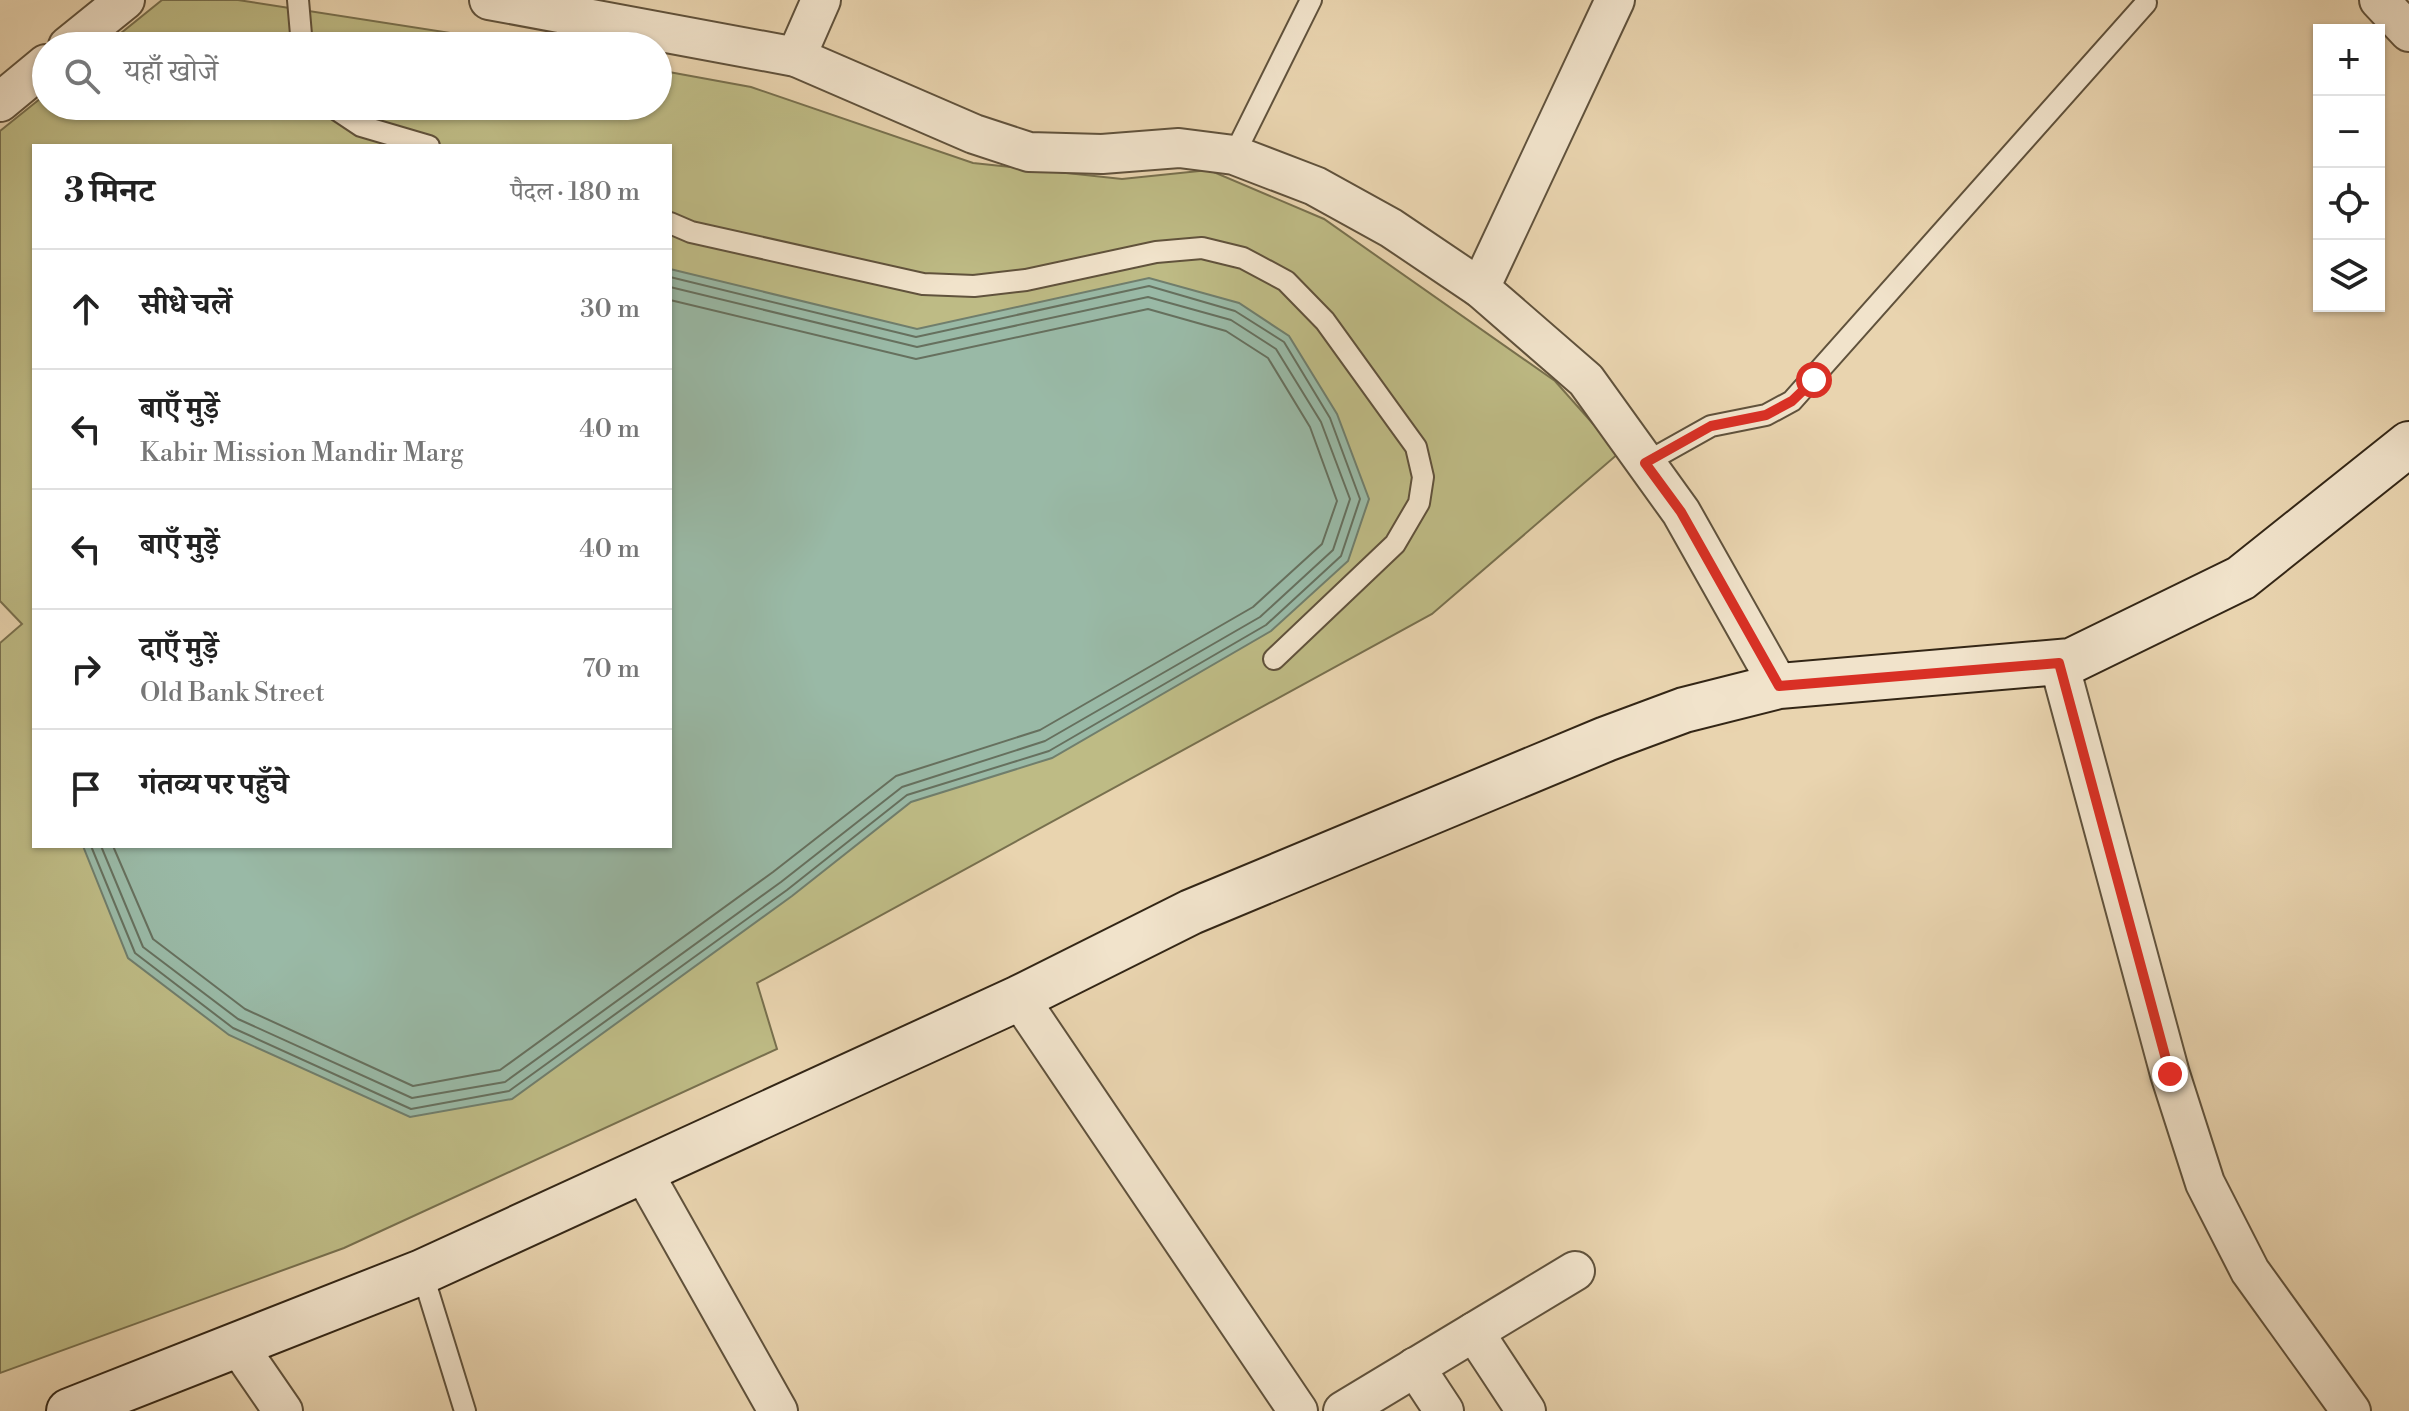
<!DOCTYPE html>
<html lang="hi">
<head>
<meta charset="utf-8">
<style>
	body { margin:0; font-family:"Libre Bodoni","Noto Serif Devanagari",serif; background:#f6f6f6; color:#222 }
	.controls { position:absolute; right:24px; top:24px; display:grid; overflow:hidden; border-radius:0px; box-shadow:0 2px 6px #0004 }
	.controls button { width:72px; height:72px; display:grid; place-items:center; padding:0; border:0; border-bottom:2px solid #e0e0e0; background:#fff; color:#222; font:40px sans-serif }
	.stop { position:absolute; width:24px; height:24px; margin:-18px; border:6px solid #d93025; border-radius:50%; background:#fff }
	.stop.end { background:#d93025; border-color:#fff; box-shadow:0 2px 8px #0008 }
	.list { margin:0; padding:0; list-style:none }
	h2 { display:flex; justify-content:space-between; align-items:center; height:104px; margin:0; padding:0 32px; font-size:34px }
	h2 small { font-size:26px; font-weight:400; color:#767676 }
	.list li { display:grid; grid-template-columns:52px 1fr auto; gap:24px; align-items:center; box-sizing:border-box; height:120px; padding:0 32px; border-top:2px solid #e0e0e0 }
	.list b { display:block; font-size:30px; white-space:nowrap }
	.list p { margin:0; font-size:26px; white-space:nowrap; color:#767676 }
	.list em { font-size:26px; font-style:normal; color:#767676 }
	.icon { flex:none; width:44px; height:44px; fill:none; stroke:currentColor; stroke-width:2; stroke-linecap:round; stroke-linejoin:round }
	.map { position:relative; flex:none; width:2409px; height:1411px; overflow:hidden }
	.search { position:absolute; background:#fff; box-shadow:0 2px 6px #0004; left:32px; top:32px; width:640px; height:88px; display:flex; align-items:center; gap:20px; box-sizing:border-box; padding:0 28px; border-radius:44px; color:#767676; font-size:30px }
	.panel { position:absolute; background:#fff; box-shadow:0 2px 6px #0004; left:32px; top:144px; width:640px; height:704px; border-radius:0px }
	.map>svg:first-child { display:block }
	.green { fill:#bebb85; stroke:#78704e; stroke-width:2; fill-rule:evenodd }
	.water { fill:#99b9a6; stroke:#707e6c; stroke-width:2 }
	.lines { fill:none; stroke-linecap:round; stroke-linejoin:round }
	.shore { stroke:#66705e; stroke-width:2 }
	.lane-casing { stroke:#60523c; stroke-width:24 }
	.street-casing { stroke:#60523c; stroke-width:42 }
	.secondary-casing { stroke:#332616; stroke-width:48 }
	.lane { stroke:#f1e3cb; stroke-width:20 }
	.street { stroke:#f1e3cb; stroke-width:38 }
	.secondary { stroke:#f1e3cb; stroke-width:44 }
	.route { stroke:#d93025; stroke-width:10 }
</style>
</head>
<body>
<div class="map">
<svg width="2409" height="1411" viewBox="0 0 2409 1411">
	<rect width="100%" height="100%" fill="#e9d4af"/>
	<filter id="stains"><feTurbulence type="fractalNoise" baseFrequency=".0025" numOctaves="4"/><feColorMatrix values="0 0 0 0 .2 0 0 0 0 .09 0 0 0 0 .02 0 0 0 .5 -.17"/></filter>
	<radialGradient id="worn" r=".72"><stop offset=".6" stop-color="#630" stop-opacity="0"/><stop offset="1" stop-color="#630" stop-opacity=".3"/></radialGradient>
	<g class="green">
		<path d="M162,0H238L534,46H105Z"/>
		<path d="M658,70L751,87L973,163L1122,179L1209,170L1324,219L1555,381L1619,453L1432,614L757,983L777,1049L344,1248L0,1373V643L22,624L0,601V131L46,94V106H658ZM34,146H670V846H34Z"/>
	</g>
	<path class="water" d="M670,269L917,329L1149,278L1239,303L1289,336L1337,414L1369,499L1348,561L1271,631L1052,758L911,802L792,896L512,1099L410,1117L229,1035L128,958L83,846H670Z"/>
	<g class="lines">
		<g class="shore">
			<path d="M91,846L135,953L233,1028L411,1109L509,1091L787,890L907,795L1049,751L1266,625L1341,556L1360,499L1330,418L1284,342L1235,311L1149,286L916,337L670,277"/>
			<path d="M101,846L143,947L238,1019L412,1098L505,1082L781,882L902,787L1045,741L1260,617L1333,550L1350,499L1321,422L1276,349L1231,320L1148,297L917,347L670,287"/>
			<path d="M113,846L153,939L245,1009L413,1086L500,1070L773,872L896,776L1040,730L1253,607L1322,544L1337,501L1310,427L1268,358L1226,331L1148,309L916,359L670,300"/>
		</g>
		<g class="lane-casing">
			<g id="lane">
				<path d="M298,0L302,46"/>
				<path d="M331,106L361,126L429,146"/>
				<path d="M1234,155L1311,0"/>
				<path d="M670,223L691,232L923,284L974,286L1026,280L1156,252L1202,248L1243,258L1286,281L1325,321L1395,418L1416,447L1423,477L1419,503L1395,544L1274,659"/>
				<path d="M1645,463L1711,426L1766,415L1792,401L2146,3"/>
				<path d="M422,1272L465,1411"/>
			</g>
		</g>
		<g class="street-casing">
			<g id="street">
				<path d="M489,0L796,57L974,134L1029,152L1102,154L1179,148L1234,155L1315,186L1391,228L1480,288L1586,380L1681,512L1779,686"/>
				<path d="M2379,0L2409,32"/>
				<path d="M68,46L125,0"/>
				<path d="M796,57L821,0"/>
				<path d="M0,102L46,64"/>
				<path d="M1480,288L1615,0"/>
				<path d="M2059,663L2170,1074L2205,1183L2250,1271L2351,1411"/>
				<path d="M1019,998L1298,1411"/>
				<path d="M642,1170L778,1411"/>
				<path d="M1474,1332L1526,1411"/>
				<path d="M239,1347L283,1411"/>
				<path d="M1415,1367L1444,1411"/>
				<path d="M1343,1411L1575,1271"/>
			</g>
		</g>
		<g class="secondary-casing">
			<path id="secondary" d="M69,1411L422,1272L1019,998L1191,912L1606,739L1684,710L1779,686L2071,661L2241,578L2409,444"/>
		</g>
		<use href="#lane" class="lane"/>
		<use href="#street" class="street"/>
		<use href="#secondary" class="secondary"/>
	</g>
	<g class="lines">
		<path class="route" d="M1814,380L1792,401L1766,415L1711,426L1645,463L1681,512L1779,686L2059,663L2170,1074"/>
	</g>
	<rect width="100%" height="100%" filter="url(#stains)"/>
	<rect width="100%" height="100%" fill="url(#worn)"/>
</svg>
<div class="controls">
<button>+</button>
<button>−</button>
<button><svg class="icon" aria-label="locate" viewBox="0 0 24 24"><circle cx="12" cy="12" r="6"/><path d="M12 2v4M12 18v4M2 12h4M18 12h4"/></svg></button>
<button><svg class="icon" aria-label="layers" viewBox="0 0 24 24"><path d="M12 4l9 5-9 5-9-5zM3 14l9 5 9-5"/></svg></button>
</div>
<div class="stop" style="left:1814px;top:380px"></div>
<div class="stop end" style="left:2170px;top:1074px"></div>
<div class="search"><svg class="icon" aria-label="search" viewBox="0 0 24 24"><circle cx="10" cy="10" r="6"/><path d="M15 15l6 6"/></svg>यहाँ खोजें</div>
<section class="panel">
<h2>3 मिनट<small>पैदल · 180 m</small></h2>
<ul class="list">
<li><svg class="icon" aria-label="ahead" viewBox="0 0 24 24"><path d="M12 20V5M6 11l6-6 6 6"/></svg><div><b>सीधे चलें</b></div><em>30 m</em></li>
<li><svg class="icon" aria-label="left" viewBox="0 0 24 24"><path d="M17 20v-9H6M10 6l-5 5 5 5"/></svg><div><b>बाएँ मुड़ें</b><p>Kabir Mission Mandir Marg</p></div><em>40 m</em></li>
<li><svg class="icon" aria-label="left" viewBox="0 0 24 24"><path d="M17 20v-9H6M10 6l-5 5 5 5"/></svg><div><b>बाएँ मुड़ें</b></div><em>40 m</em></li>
<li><svg class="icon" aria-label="right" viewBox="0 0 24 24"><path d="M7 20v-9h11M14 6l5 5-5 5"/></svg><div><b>दाएँ मुड़ें</b><p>Old Bank Street</p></div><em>70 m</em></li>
<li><svg class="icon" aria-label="arrive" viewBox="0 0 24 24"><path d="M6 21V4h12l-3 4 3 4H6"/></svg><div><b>गंतव्य पर पहुँचे</b></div></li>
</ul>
</section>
</div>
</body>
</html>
